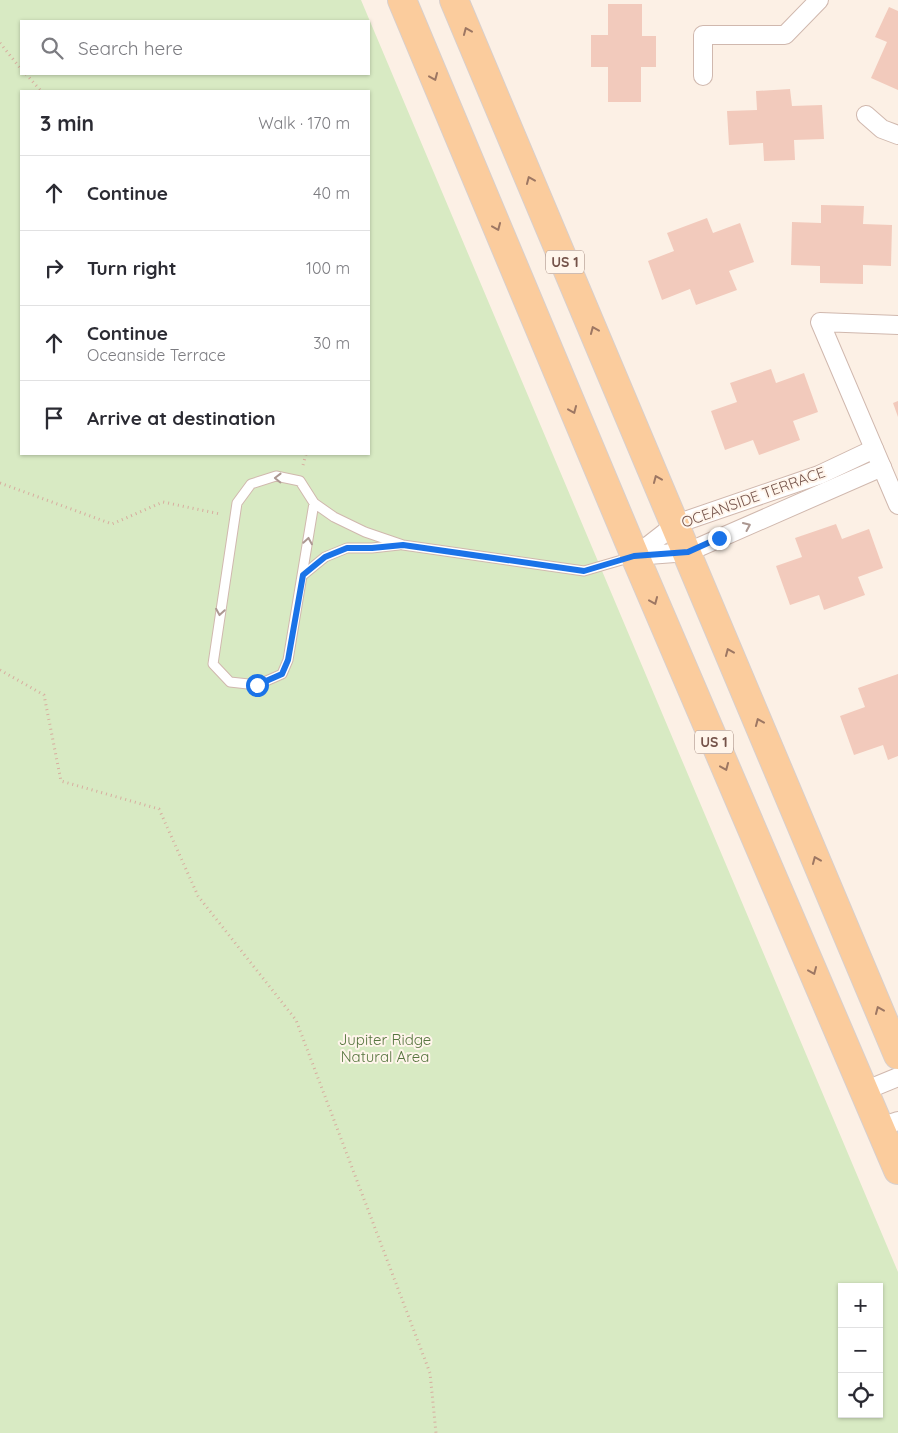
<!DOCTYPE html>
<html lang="en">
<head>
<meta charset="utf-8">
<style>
	body { margin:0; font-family:Quicksand,sans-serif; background:#f2f2f3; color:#2b2b33 }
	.controls { position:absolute; right:15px; bottom:15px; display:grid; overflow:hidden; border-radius:0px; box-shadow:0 1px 4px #0004 }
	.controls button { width:45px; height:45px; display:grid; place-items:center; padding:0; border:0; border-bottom:1px solid #e1e1e2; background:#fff; color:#2b2b33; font:25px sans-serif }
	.stop { position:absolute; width:15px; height:15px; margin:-11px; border:4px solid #1a73e8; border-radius:50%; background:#fff }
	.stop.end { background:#1a73e8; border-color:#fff; box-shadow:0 1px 5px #0008 }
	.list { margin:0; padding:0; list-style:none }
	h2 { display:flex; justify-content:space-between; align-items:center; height:65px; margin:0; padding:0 20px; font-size:21px }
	h2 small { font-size:16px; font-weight:400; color:#7c7c81 }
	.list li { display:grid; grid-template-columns:32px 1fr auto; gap:15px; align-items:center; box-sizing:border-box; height:75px; padding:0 20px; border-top:1px solid #e1e1e2 }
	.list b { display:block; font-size:19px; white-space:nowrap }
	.list p { margin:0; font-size:16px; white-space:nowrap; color:#7c7c81 }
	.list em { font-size:16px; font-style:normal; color:#7c7c81 }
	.icon { flex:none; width:28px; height:28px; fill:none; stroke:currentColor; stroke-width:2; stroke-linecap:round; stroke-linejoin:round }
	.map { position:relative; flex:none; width:898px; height:1433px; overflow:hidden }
	.search { position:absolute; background:#fff; box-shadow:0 1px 4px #0004; left:20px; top:20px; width:350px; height:55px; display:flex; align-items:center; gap:12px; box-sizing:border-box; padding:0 18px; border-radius:0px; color:#7c7c81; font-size:19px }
	.panel { position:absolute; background:#fff; box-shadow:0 1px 4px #0004; left:20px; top:90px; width:350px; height:365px; border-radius:0px }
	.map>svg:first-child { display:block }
	.green { fill:#d8eac3; fill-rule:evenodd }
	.building { fill:#f2cabc }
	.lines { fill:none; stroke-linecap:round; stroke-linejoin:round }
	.lane-casing { stroke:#d0b8ae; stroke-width:11 }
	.street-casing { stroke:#d0b8ae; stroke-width:20 }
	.primary-casing { stroke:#d8cfcc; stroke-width:30 }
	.path { stroke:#d7ad9f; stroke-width:3; stroke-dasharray:1 4; stroke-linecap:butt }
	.lane { stroke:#fff; stroke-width:9 }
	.street { stroke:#fff; stroke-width:18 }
	.primary { stroke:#fbcc9d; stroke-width:28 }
	.oneway { stroke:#9d7763 }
	.oneway2 { stroke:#ac9892 }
	.route { stroke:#1a73e8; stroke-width:6 }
	.labels { text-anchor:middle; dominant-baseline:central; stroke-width:4; stroke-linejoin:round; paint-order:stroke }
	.shield { fill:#fff5eb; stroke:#9e847a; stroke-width:1 }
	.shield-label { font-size:14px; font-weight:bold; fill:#75534a }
	.street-label { font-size:15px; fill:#75534a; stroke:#fff5eb }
	.park-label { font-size:15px; fill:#56753f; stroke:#fff5eb }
</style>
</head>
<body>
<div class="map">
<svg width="898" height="1433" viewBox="0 0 898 1433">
	<rect width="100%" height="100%" fill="#fcf0e5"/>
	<path class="green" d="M0,0H361L898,1272V1433H0ZM21,21H369V74H21ZM21,91H369V454H21ZM842,1287H879V1414H842Z"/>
	<g class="building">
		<path d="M608,4H642V36H656V67H641V102H608V67H591V35H608Z"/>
		<path d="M889,7L898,11V90L871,78L887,42L875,37Z"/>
		<path d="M790,89L792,106L822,105L824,139L794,140L795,160L764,161L763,143L729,145L727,111L757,110L756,91Z"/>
		<path d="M821,205L864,206L863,224L892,225L891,266L863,265V284L820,283V266L791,265L792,222L821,223Z"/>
		<path d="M707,218L713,233L740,223L754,262L729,271L737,290L696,305L690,289L662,300L648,261L674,251L667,233Z"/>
		<path d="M771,369L776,383L804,373L818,412L793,421L800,440L759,455L753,440L725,450L711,411L737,402L730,383Z"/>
		<path d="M898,401V417L893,403Z"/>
		<path d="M836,524L842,539L869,529L883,568L858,577L865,595L824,610L819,595L790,605L776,566L802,557L795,538Z"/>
		<path d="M898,674V756L888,760L883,745L854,755L840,716L865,707L858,688Z"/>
	</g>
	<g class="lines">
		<g class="lane-casing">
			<g id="lane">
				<path d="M314,503L288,660L282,674L257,685L230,682L213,664L237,503L251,484L276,476L300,481L314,503L334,517L365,532L403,545L584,571L632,557"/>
				<path d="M303,575L325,557L347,548H372L399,545"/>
			</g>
		</g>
		<g class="street-casing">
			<g id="street">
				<path d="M703,76V35H785L819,0"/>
				<path d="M866,115L882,129L898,135"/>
				<path d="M898,325L820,322L898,505"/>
				<path d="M635,556L688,552L882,467"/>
				<path d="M635,556L676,524L819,475L874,449"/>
				<path d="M864,1091L898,1077"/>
				<path d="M880,1127L898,1121"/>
			</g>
		</g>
		<g class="primary-casing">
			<g id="primary">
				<path d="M402,0L635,556L898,1170"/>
				<path d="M454,0L898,1055"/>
			</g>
		</g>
		<g class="path">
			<path d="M0,43L21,69"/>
			<path d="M26,74L41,91"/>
			<path d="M303,465L306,454"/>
			<path d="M0,483L112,524L163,502L220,514"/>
			<path d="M0,670L44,695L61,781L159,809L198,896L296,1020L430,1373L436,1433"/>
		</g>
		<use href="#lane" class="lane"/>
		<use href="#street" class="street"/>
		<use href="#primary" class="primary"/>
	</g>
	<defs><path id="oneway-chevron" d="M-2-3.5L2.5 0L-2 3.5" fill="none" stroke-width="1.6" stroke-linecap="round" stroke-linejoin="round" transform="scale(1.25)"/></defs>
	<g class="oneway">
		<use href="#oneway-chevron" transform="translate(467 31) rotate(-113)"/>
		<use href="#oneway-chevron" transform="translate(434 77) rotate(67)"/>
		<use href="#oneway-chevron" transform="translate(530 180) rotate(-113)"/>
		<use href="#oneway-chevron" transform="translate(497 227) rotate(67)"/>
		<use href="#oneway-chevron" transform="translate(594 330) rotate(-113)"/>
		<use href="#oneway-chevron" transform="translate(573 410) rotate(67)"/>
		<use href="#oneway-chevron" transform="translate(657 479) rotate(-113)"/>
		<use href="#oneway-chevron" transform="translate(654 601) rotate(67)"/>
		<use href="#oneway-chevron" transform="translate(729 652) rotate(-113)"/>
		<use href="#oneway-chevron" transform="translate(759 722) rotate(-113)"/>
		<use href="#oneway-chevron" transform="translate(725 767) rotate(67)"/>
		<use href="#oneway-chevron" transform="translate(816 860) rotate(-113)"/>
		<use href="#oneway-chevron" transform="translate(813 971) rotate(67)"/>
		<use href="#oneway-chevron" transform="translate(879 1010) rotate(-113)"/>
	</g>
	<g class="oneway2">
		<use href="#oneway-chevron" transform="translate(278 478) rotate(-179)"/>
		<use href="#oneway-chevron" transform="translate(747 526) rotate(-24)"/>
		<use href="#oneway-chevron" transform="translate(308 541) rotate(-81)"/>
		<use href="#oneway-chevron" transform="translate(220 612) rotate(99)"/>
	</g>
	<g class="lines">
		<path class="route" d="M257,685L282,674L288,660L303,575L325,557L347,548H372L403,545L584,571L634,556L688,552L719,538"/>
	</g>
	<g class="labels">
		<g class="shield">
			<rect x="546" y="250.5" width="38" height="23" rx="4"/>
			<rect x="695" y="730.5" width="38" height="23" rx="4"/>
		</g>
		<g class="shield-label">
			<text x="565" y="262">US 1</text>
			<text x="714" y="742">US 1</text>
		</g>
		<g class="street-label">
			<text transform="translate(753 497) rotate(-20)">OCEANSIDE TERRACE</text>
		</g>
		<g class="park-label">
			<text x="385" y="1039">Jupiter Ridge<tspan x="385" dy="17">Natural Area</tspan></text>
		</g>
	</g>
</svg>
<div class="controls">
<button>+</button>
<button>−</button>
<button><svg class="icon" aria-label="locate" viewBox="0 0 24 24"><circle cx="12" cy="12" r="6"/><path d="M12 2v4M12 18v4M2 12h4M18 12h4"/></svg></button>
</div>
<div class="stop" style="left:257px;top:685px"></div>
<div class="stop end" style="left:719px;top:538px"></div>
<div class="search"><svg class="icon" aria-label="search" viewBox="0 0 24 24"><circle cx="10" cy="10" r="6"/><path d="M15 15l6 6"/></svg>Search here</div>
<section class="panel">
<h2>3 min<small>Walk · 170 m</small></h2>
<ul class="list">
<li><svg class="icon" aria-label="ahead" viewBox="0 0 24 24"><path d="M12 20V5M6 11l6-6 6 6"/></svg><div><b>Continue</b></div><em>40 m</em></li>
<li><svg class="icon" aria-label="right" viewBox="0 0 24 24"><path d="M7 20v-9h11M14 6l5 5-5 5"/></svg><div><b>Turn right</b></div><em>100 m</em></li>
<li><svg class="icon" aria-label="ahead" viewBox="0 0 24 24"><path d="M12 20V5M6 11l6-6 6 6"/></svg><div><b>Continue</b><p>Oceanside Terrace</p></div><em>30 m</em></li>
<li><svg class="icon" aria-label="arrive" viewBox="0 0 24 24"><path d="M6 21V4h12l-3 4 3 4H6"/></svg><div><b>Arrive at destination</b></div></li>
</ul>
</section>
</div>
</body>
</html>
